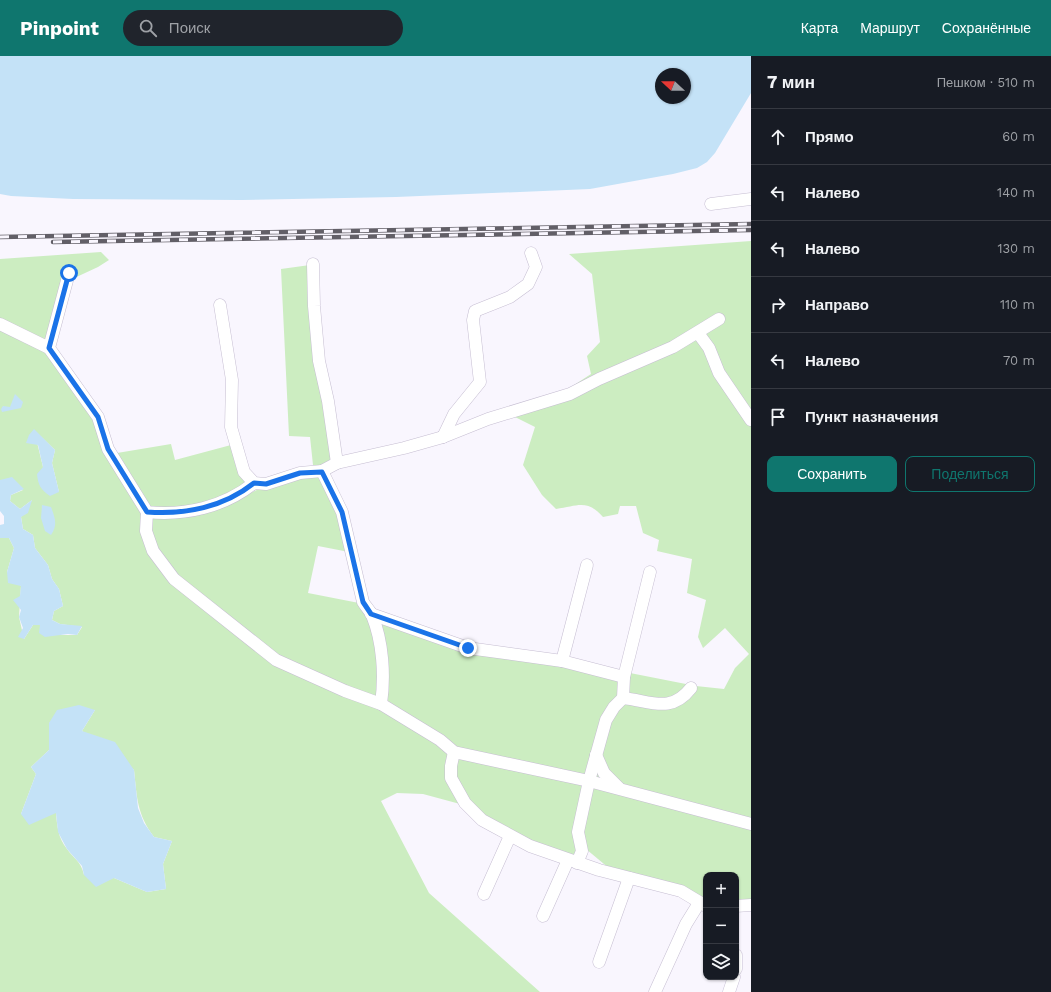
<!DOCTYPE html>
<html lang="ru">
<head>
<meta charset="utf-8">
<style>
	body { margin:0; font-family:"Work Sans",sans-serif; background:#20242c; color:#f1f3f6 }
	.controls { position:absolute; right:12px; bottom:12px; display:grid; overflow:hidden; border-radius:8px; box-shadow:0 1px 3px #0004 }
	.controls button { width:36px; height:36px; display:grid; place-items:center; padding:0; border:0; border-bottom:1px solid #363941; background:#171b24; color:#f1f3f6; font:20px sans-serif }
	.compass { position:absolute; left:655px; top:12px; width:36px; height:36px; border-radius:50%; background:#171b24; box-shadow:0 1px 3px #0004; rotate:292deg }
	.stop { position:absolute; width:12px; height:12px; margin:-9px; border:3px solid #1a73e8; border-radius:50%; background:#fff }
	.stop.end { background:#1a73e8; border-color:#fff; box-shadow:0 1px 4px #0008 }
	.list { margin:0; padding:0; list-style:none }
	h2 { display:flex; justify-content:space-between; align-items:center; height:52px; margin:0; padding:0 16px; font-size:17px }
	h2 small { font-size:13px; font-weight:400; color:#9ea1a6 }
	.list li { display:grid; grid-template-columns:26px 1fr auto; gap:12px; align-items:center; box-sizing:border-box; height:56px; padding:0 16px; border-top:1px solid #363941 }
	.list b { display:block; font-size:15px; white-space:nowrap }
	.list em { font-size:13px; font-style:normal; color:#9ea1a6 }
	.actions { display:flex; gap:8px; padding:12px 16px }
	.actions a { flex:1; padding:9px 0; border:1px solid #0f766e; border-radius:8px; text-align:center; font-size:14px; color:#0f766e }
	.actions .main { background:#0f766e; color:#fff }
	.icon { flex:none; width:22px; height:22px; fill:none; stroke:currentColor; stroke-width:2; stroke-linecap:round; stroke-linejoin:round }
	.map { position:relative; flex:none; width:751px; height:936px; overflow:hidden }
	header { display:flex; align-items:center; gap:24px; box-sizing:border-box; height:56px; padding:0 20px; background:#0f766e; color:#fff }
	header strong { font-size:19px }
	nav { display:flex; gap:22px; margin-inline-start:auto; font-size:14px }
	.search { width:280px; height:36px; background:#20242c; display:flex; align-items:center; gap:10px; box-sizing:border-box; padding:0 14px; border-radius:22px; color:#9ea1a6; font-size:15px }
	main { display:flex }
	aside { flex:1; background:#171b24 }
	.map>svg:first-child { display:block }
	.green { fill:#ccedc1; fill-rule:evenodd }
	.water { fill:#c4e2f7; fill-rule:evenodd }
	.lines { fill:none; stroke-linecap:round; stroke-linejoin:round }
	.minor-casing { stroke:#c6bed2; stroke-width:13 }
	.minor { stroke:#fff; stroke-width:12 }
	.rail-casing { stroke:#625f67; stroke-width:4.5 }
	.rail { stroke:#f9f6fe; stroke-width:3; stroke-dasharray:9; stroke-linecap:butt }
	.route { stroke:#1a73e8; stroke-width:5 }
</style>
</head>
<body>
<header>
<strong>Pinpoint</strong>
<div class="search"><svg class="icon" aria-label="search" viewBox="0 0 24 24"><circle cx="10" cy="10" r="6"/><path d="M15 15l6 6"/></svg>Поиск</div>
<nav><a>Карта</a><a>Маршрут</a><a>Сохранённые</a></nav>
</header>
<main>
<div class="map">
<svg width="751" height="936" viewBox="0 0 751 936">
	<rect width="100%" height="100%" fill="#f9f6fe"/>
	<g class="green">
		<path d="M751,185V847L736,848V819H706V846L610,813L586,793L582,779L609,669L630,617L696,630L724,633L735,612L749,598L725,572L703,592L698,581L706,544L687,537L692,503L657,495L659,484L643,477L636,450H620L618,458L603,461C587,443 578,450 556,453L542,439L523,409L535,371L513,360L568,333L591,318L587,300L600,286L592,218L569,198Z"/>
		<path d="M101,196L109,204L98,211L70,224L55,286L56,295L155,460L241,441L266,430L300,420H319L336,453L349,496L318,490L308,537L359,547L368,561L530,603L616,623L620,627L619,639L577,788L575,800L531,788L460,748L423,738L397,737L381,745L429,837L540,936H0V482H9L14,492L7,516L21,530L19,561L24,583L33,569H40L57,579H77L82,571L60,568L52,564L54,555L63,550L59,533L52,523L48,509L35,492L33,479L23,473L21,461L32,444L20,453L10,445L11,439L23,434L0,424V203ZM34,374L55,394L52,407L59,436L43,411ZM95,654L82,675L134,714C137,742 137,758 154,781L172,785L163,808L166,833L147,836L114,822L84,819C81,805 74,803 67,793C58,782 57,770 56,756L21,758L36,718L31,711L49,694V667Z"/>
		<path d="M310,209L334,405L322,410L313,409L310,381L289,380L281,213Z"/>
		<path d="M171,388L175,404L231,389L244,422L245,431L194,452L148,451L117,397Z"/>
	</g>
	<g class="water">
		<path d="M0,0H751V37L715,97L707,106L697,112L673,118L590,133L396,141L242,144L73,143L11,140L0,138ZM661,18H685V42H661Z"/>
		<path d="M15,338L23,346L21,352L2,356L1,353L3,350L10,351Z"/>
		<path d="M34,373L55,394L52,407L59,436L50,440C41,434 38,429 37,418L43,411L38,389L26,387L29,379Z"/>
		<path d="M12,421L24,433L11,439L10,445L20,453L32,444L28,457L21,461L23,473L33,479L35,492L48,509L52,523L59,533L63,550L54,555L52,564L60,568L82,570L77,579L68,578L45,581L39,577L40,569H33L24,583L18,581L23,572L19,561L21,554L13,544L20,540L21,530L8,527L7,516L14,492L9,482H0V469L4,468V460L0,455V424Z"/>
		<path d="M42,449L51,451C55,462 58,469 51,479L45,475L41,462Z"/>
		<path d="M79,649L95,654L82,675L115,686L134,714L138,752L144,767L154,781L172,785L163,808L166,833L147,836L114,822L96,831L84,819L82,810L67,793L58,776L56,757L29,769L21,758L36,718L31,711L49,694V667L57,654Z"/>
	</g>
	<g class="lines">
		<g class="minor-casing">
			<g id="minor">
				<path d="M711,148L751,143"/>
				<path d="M313,208L314,250L319,305L328,345L337,407"/>
				<path d="M69,217L49,292L98,361L108,393L147,456C185,460 224,451 254,427"/>
				<path d="M220,249L232,324L231,371L244,416L254,427L266,428L300,417L322,415L337,407L404,392L443,381L488,363L570,338L599,323L673,291L719,263"/>
				<path d="M0,268L49,292"/>
				<path d="M698,277L709,292L719,317L751,364"/>
				<path d="M443,381L454,358L480,326L473,264L475,255L510,241L528,228L536,211L531,197"/>
				<path d="M322,415L342,456L363,546C366,551 370,555 372,559C383,586 385,620 381,648"/>
				<path d="M147,456L146,475L153,495L174,523L276,604L345,635L381,648L440,684L454,696L589,725L751,768"/>
				<path d="M371,558L468,592L562,605L624,621"/>
				<path d="M562,605L587,509"/>
				<path d="M623,642C651,645 671,658 691,632"/>
				<path d="M454,696L451,710V722L465,747L482,764L530,790L599,814L681,835L706,850"/>
				<path d="M596,699L604,717L619,732"/>
				<path d="M577,807L582,795L578,776L589,725L606,664L614,651L623,642L624,621L650,516"/>
				<path d="M484,838L510,780"/>
				<path d="M736,850L751,849"/>
				<path d="M543,860L568,804"/>
				<path d="M736,899V913"/>
				<path d="M599,906L629,822"/>
				<path d="M655,936L686,868L699,847"/>
				<path d="M729,936L734,921"/>
			</g>
		</g>
		<use href="#minor" class="minor"/>
		<g class="rail-casing">
			<g id="rail">
				<path d="M0,181L751,168"/>
				<path d="M53,186L751,174"/>
			</g>
		</g>
		<use href="#rail" class="rail"/>
	</g>
	<g class="lines">
		<path class="route" d="M69,217L49,292L98,361L108,393L147,456C185,459 224,451 254,427L266,428L300,417L322,416L342,456L363,546L371,558L468,592"/>
	</g>
</svg>
<div class="controls">
<button>+</button>
<button>−</button>
<button><svg class="icon" aria-label="layers" viewBox="0 0 24 24"><path d="M12 4l9 5-9 5-9-5zM3 14l9 5 9-5"/></svg></button>
</div>
<svg class="compass" viewBox="-18 -18 36 36"><path d="M0-13l5 13h-10z" fill="#e53935"/><path d="M0 13l5-13h-10z" fill="#9ea1a6"/></svg>
<div class="stop" style="left:69px;top:217px"></div>
<div class="stop end" style="left:468px;top:592px"></div>
</div>
<aside>
<h2>7 мин<small>Пешком · 510 m</small></h2>
<ul class="list">
<li><svg class="icon" aria-label="ahead" viewBox="0 0 24 24"><path d="M12 20V5M6 11l6-6 6 6"/></svg><div><b>Прямо</b></div><em>60 m</em></li>
<li><svg class="icon" aria-label="left" viewBox="0 0 24 24"><path d="M17 20v-9H6M10 6l-5 5 5 5"/></svg><div><b>Налево</b></div><em>140 m</em></li>
<li><svg class="icon" aria-label="left" viewBox="0 0 24 24"><path d="M17 20v-9H6M10 6l-5 5 5 5"/></svg><div><b>Налево</b></div><em>130 m</em></li>
<li><svg class="icon" aria-label="right" viewBox="0 0 24 24"><path d="M7 20v-9h11M14 6l5 5-5 5"/></svg><div><b>Направо</b></div><em>110 m</em></li>
<li><svg class="icon" aria-label="left" viewBox="0 0 24 24"><path d="M17 20v-9H6M10 6l-5 5 5 5"/></svg><div><b>Налево</b></div><em>70 m</em></li>
<li><svg class="icon" aria-label="arrive" viewBox="0 0 24 24"><path d="M6 21V4h12l-3 4 3 4H6"/></svg><div><b>Пункт назначения</b></div></li>
</ul>
<div class="actions"><a class="main">Сохранить</a><a>Поделиться</a></div>
</aside>
</main>
</body>
</html>
